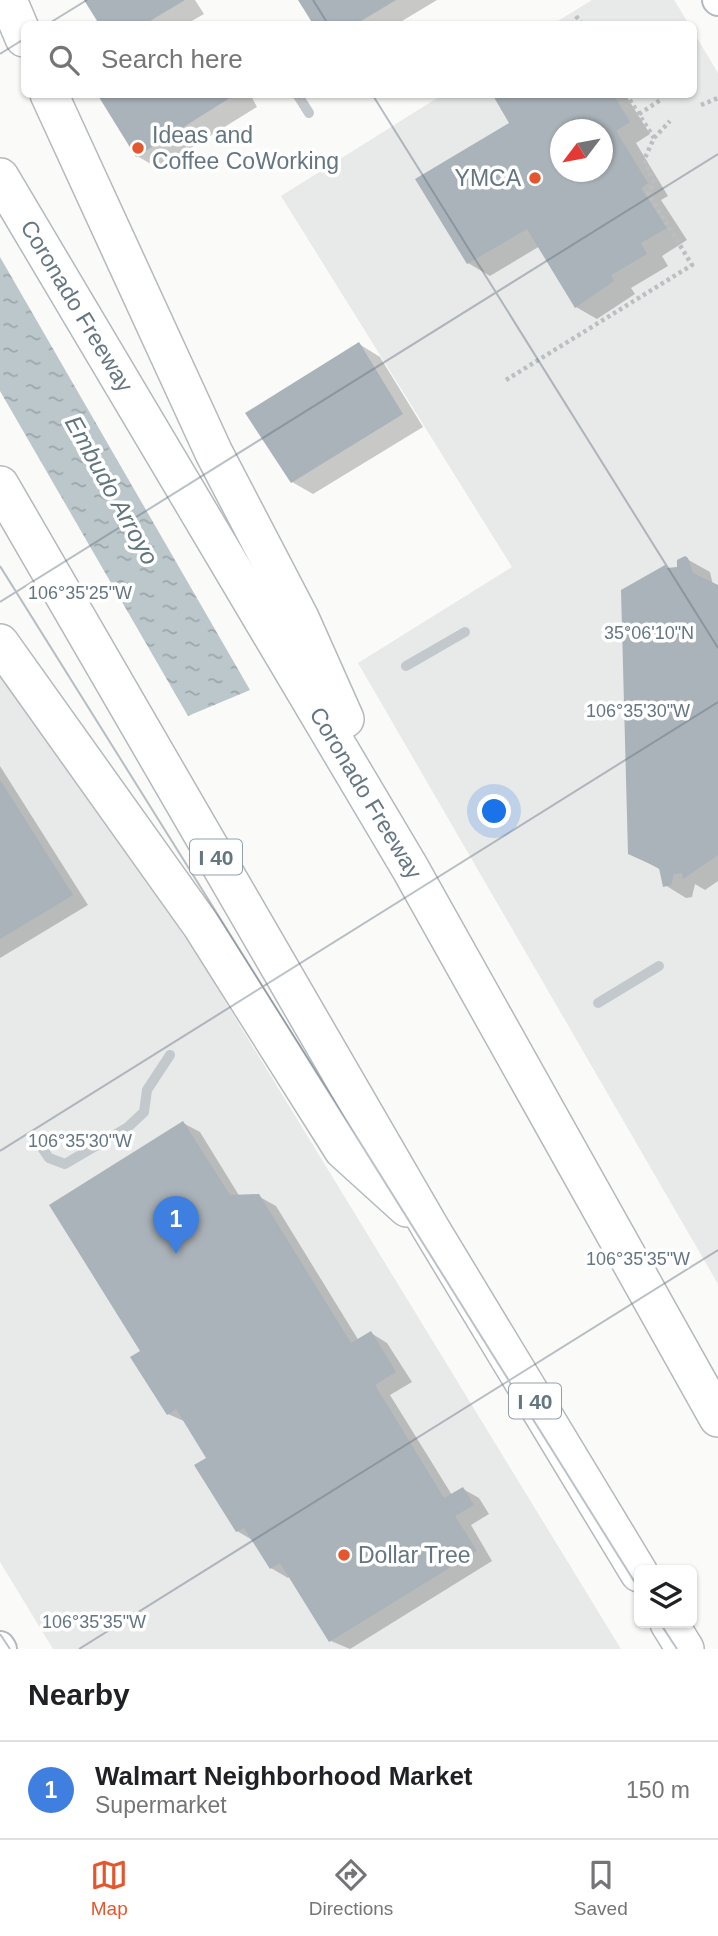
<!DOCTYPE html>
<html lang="en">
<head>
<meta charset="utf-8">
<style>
	body { margin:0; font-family:Arial,sans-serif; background:#f6f6f6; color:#202124 }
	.controls { position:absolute; right:21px; bottom:21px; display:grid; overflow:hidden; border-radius:10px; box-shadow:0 2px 5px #0004 }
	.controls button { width:63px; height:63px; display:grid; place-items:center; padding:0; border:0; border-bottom:2px solid #e0e0e0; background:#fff; color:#202124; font:35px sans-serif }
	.compass { position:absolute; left:550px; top:119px; width:63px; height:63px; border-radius:50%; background:#fff; box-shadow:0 2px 5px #0004; rotate:238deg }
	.you { position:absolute; left:495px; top:812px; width:24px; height:24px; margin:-18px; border:5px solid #fff; border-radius:50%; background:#1a73e8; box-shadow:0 0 0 10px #1a73e833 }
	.badge { display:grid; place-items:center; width:46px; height:46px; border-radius:50%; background:#e4572e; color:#fff; font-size:23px; font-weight:700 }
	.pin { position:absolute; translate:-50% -58px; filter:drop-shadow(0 2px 4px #0008) }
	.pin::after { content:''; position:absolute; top:37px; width:24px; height:21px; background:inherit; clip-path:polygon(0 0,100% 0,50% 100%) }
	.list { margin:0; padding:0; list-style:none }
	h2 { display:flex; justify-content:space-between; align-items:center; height:91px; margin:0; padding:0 28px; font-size:30px }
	h2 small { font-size:23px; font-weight:400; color:#757577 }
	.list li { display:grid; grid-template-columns:46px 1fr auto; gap:21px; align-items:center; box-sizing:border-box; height:98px; padding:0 28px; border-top:2px solid #e0e0e0 }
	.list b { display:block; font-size:26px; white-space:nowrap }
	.list p { margin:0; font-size:23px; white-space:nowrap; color:#757577 }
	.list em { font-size:23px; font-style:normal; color:#757577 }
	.icon { flex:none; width:38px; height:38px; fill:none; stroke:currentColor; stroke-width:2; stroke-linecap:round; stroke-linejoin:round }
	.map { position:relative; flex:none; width:718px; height:1649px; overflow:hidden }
	.search { position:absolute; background:#fff; box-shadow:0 2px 5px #0004; left:21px; right:21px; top:21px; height:77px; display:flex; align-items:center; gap:18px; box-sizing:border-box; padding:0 24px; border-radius:10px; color:#757577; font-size:26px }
	.sheet { height:189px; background:#fff }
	nav { display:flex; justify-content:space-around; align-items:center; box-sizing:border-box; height:98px; border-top:2px solid #e0e0e0; background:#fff; font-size:19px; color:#757577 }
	nav a { display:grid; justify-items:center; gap:4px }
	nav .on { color:#e4572e }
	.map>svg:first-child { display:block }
	.built { fill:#e8e9e9; fill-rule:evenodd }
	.water { fill:url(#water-ripples) }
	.shadow { fill:#0003; fill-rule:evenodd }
	.building { fill:#aab3b9; fill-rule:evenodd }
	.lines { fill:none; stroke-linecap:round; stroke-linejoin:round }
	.secondary-casing { stroke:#b3babf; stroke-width:32 }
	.highway-casing { stroke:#b4b9bd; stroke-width:40 }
	.path { stroke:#bbbfc2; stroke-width:4.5; stroke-dasharray:3.5 3.5; stroke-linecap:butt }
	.lane { stroke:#c3c8cc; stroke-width:10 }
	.secondary { stroke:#fff; stroke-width:28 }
	.highway { stroke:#fff; stroke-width:37 }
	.ticks { fill:none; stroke:#657683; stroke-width:2; stroke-opacity:0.45 }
	.poi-dot { fill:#e4572e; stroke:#fff; stroke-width:2.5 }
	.labels { text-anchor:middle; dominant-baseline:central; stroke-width:7; stroke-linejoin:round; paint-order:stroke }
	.shield { fill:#fff; stroke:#939fa8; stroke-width:2 }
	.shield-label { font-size:21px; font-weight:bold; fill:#657683 }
	.poi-label { font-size:23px; fill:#657683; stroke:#fff; text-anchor:start }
	.street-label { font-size:23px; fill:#657683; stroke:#fff }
	.water-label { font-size:24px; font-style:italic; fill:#60757c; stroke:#fff }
	.ticks-label { font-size:18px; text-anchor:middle; fill:#657683; stroke:#fff; stroke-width:7; stroke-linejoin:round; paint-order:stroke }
</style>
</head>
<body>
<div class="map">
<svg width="718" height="1649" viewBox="0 0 718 1649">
	<defs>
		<pattern id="water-ripples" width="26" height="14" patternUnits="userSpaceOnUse" patternTransform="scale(1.75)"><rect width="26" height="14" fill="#bbc7cb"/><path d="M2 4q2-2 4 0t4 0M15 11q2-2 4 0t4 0" fill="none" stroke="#9ca6aa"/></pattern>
	</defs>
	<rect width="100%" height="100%" fill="#fafaf8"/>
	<g class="built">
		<path d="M592,0H674L689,24H553Z"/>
		<path d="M694,33L718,73V1284L358,663L512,567L281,196L442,95L694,94ZM560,130H602V172H560Z"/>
		<path d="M0,672L142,871L209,975L621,1649H53L0,1562Z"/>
	</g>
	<path class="water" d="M0,257L250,690L188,716L0,391Z"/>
	<g class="shadow">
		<path d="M86,0H195L204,14L190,22L195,24H101Z"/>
		<path d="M300,0H437L397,24H315Z"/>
		<path d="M99,94H250L257,107L158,168L137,156Z"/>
		<path d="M494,94H625L650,134L636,143L668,196L661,200L687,240L662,256L668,266L631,288L635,294L597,319L576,307L540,246L490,276L468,263L417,179L511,123ZM560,130H602V172H560Z"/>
		<path d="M359,344L380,357L423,427L313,494L292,482Z"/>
		<path d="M685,558L710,572L713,585L718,587V881L705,890L695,884L692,897L686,898L665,885L661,870L630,853L670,570L679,568Z"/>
		<path d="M0,766L88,905L0,958Z"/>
		<path d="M183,1123L200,1132L240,1197L258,1196L276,1206L359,1341L371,1333L387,1343L412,1382L390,1395L452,1495L463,1489L479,1498L489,1514L471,1525L492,1561L350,1649L331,1641L290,1576L288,1578L271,1568L254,1541L237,1531L209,1458L186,1422L168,1414L143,1351Z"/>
	</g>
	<g class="building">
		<path d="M84,0H185L145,24H99Z"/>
		<path d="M298,0H396L356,24H313Z"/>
		<path d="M97,94H236L136,157Z"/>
		<path d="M492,94H613L630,122L616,131L648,183L641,188L667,228L641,243L647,254L611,275L614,281L575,308L527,229L467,264L415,179L509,123ZM560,130H602V172H560Z"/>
		<path d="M359,342L403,414L291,483L245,413Z"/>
		<path d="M685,556L688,558L693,573L718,585V855L683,879L682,873L674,874L671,885L663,887L659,868L628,854L621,590L665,565L667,568L677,567V560Z"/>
		<path d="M0,780L73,895L0,939Z"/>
		<path d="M183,1121L230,1195L259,1194L351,1343L371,1331L396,1372L375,1385L444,1498L463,1487L474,1505L455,1516L477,1551L329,1642L280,1563L270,1569L244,1528L236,1532L194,1465L206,1458L176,1409L167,1415L130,1357L140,1351L49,1205Z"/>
	</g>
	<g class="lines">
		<g class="secondary-casing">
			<g id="secondary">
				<path d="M717,0L718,1"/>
				<path d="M0,1646L2,1649"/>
			</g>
		</g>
		<g class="highway-casing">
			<g id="highway">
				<path d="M8,0L24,38"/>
				<path d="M49,94L214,453L300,618L345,719"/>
				<path d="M0,177L410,868L718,1418"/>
				<path d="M0,485L431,1229L639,1573"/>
				<path d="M0,643L201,925L343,1150L407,1208"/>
				<path d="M669,1623L685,1649"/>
			</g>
		</g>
		<g class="path">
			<path d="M576,16L582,24"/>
			<path d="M626,94L654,138"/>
			<path d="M701,105L718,98"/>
			<path d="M639,114L662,99"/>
			<path d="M506,380L692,265L648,193L654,184L644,160L654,138L670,121"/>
		</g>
		<g class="lane">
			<path d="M297,94L309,113"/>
			<path d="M406,666L465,632"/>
			<path d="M598,1003L659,966"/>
			<path d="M36,1139L49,1158L65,1164L128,1127L144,1112L147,1090L170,1055"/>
		</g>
		<use href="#secondary" class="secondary"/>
		<use href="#highway" class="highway"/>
	</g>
	<path class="ticks" d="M313,0L328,24M48,24L87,0M0,54L24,39M372,94L718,648M0,566L639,1589M0,602L718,154M0,1151L718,702M660,1623L677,1649M0,1634L10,1649M79,1649L718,1250"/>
	<g class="poi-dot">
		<circle cx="138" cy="148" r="7"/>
		<circle cx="535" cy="178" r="7"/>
		<circle cx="344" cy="1555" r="7"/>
	</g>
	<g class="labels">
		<g class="shield">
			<rect x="190" y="839.5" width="52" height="35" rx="5"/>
			<rect x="509" y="1383.5" width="52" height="35" rx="5"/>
		</g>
		<g class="shield-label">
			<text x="216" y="857">I 40</text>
			<text x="535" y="1401">I 40</text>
		</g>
		<g class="poi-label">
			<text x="152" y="135">Ideas and<tspan x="152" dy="26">Coffee CoWorking</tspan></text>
			<text x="521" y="178" text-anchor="end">YMCA</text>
			<text x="358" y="1555">Dollar Tree</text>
		</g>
		<g class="street-label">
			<text transform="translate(77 306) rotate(59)">Coronado Freeway</text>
			<text transform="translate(366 793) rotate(59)">Coronado Freeway</text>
		</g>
		<g class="water-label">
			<text transform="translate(112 490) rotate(61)">Embudo Arroyo</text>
		</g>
	</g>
	<g class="ticks-label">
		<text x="80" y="599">106°35'25"W</text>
		<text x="649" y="639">35°06'10"N</text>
		<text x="638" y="717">106°35'30"W</text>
		<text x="80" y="1147">106°35'30"W</text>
		<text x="638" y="1265">106°35'35"W</text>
		<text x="94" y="1628">106°35'35"W</text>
	</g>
</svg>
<div class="controls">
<button><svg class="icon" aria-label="layers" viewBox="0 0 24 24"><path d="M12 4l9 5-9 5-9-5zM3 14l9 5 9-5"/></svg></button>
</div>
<svg class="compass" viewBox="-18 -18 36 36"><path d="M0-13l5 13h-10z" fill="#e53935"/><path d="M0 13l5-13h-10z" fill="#757577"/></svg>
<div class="you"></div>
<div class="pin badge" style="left:176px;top:1254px;background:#3f7fe0">1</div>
<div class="search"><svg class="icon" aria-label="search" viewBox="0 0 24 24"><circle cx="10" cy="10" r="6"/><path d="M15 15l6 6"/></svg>Search here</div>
</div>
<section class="sheet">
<h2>Nearby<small></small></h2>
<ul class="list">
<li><span class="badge" style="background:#3f7fe0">1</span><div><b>Walmart Neighborhood Market</b><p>Supermarket</p></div><em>150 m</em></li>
</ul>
</section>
<nav>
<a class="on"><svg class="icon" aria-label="map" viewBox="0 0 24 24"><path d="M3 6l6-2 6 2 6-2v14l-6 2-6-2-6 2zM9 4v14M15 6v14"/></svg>Map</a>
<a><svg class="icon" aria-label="directions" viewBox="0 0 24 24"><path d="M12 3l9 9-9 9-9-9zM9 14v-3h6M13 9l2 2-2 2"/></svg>Directions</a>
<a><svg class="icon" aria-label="saved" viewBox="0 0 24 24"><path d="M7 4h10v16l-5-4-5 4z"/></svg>Saved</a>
</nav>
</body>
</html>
